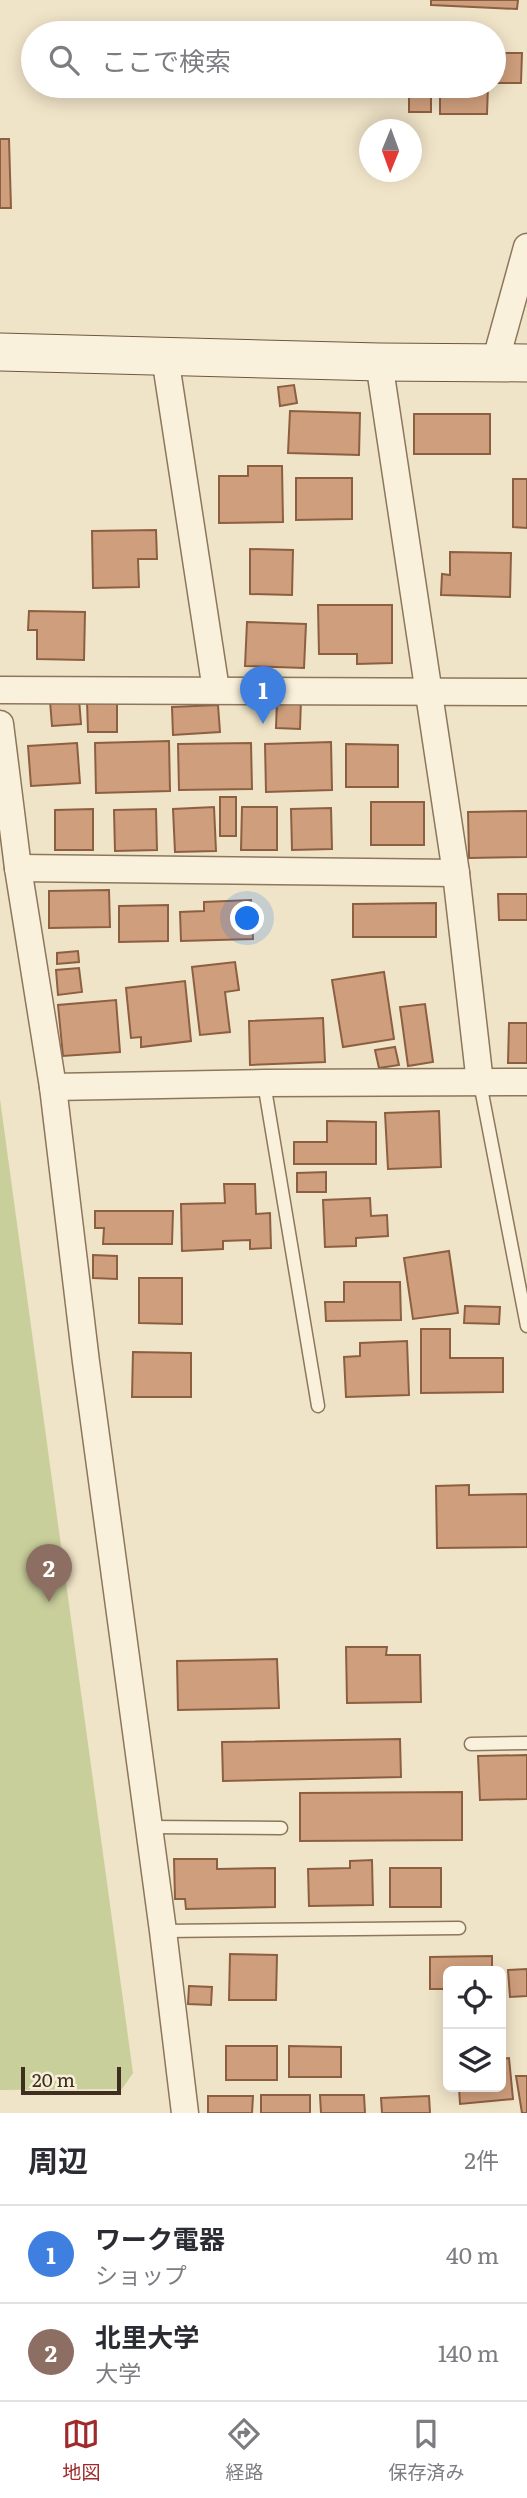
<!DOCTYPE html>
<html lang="ja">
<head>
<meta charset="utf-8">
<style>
	body { margin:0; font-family:Literata,"Noto Sans JP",serif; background:#f2f2f3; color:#2b2b33 }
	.controls { position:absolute; right:21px; bottom:21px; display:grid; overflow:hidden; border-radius:10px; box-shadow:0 4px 18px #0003 }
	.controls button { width:63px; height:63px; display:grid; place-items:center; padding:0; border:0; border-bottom:2px solid #e1e1e2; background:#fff; color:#2b2b33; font:35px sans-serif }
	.compass { position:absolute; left:359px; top:119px; width:63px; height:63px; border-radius:50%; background:#fff; box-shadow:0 4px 18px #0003; rotate:181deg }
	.scale { position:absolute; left:21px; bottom:18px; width:100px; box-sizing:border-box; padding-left:7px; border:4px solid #3d2e20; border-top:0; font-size:19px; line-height:24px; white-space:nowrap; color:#3d2e20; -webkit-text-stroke:5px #f7eed8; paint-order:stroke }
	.you { position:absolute; left:248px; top:919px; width:24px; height:24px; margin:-18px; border:5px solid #fff; border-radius:50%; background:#1a73e8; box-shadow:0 0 0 10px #1a73e833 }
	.badge { display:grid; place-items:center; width:46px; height:46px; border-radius:50%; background:#9e2a2b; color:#fff; font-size:23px; font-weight:700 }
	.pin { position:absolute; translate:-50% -58px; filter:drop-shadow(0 2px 4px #0008) }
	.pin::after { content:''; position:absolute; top:37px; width:24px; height:21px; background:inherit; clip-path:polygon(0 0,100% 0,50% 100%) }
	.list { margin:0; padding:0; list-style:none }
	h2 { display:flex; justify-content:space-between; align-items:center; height:91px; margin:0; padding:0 28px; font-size:30px }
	h2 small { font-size:23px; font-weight:400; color:#7c7c81 }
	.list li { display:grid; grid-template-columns:46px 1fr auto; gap:21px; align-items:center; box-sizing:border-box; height:98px; padding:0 28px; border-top:2px solid #e1e1e2 }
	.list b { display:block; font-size:26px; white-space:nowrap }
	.list p { margin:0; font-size:23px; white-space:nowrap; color:#7c7c81 }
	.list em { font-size:23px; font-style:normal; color:#7c7c81 }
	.icon { flex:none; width:38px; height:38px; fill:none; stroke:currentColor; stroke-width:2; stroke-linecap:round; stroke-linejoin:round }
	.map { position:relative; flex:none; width:527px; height:2113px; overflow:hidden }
	.search { position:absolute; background:#fff; box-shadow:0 4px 18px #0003; left:21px; right:21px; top:21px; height:77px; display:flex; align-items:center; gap:18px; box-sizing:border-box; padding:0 24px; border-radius:38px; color:#7c7c81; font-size:26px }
	.sheet { height:287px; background:#fff }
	nav { display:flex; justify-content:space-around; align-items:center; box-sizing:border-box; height:98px; border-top:2px solid #e1e1e2; background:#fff; font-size:19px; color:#7c7c81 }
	nav a { display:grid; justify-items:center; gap:4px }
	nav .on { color:#9e2a2b }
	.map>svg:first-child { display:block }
	.green { fill:#c9cf9b }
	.building { fill:#cf9f7d; stroke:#8d5f41; stroke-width:2 }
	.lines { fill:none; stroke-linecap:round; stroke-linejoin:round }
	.lane-casing { stroke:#8d765c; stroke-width:15 }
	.street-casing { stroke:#8d765c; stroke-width:29 }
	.secondary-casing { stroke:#6f573f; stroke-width:39 }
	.lane { stroke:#faf1dc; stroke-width:12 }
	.street { stroke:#faf1dc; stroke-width:26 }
	.secondary { stroke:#faf1dc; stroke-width:37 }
</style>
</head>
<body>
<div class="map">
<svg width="527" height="2113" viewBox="0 0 527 2113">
	<rect width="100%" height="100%" fill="#f0e4c8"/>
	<path class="green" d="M0,1099L133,2073L122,2089L0,2090Z"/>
	<g class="building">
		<path d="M431,0H518L517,9L431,5Z"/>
		<path d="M496,53H522L521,83H496Z"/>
		<rect x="409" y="86" width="22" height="26"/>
		<path d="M440,86H488L487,114H440Z"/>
		<path d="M0,139H9L11,208H0Z"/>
		<path d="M294,385L297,403L280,406L278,387Z"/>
		<path d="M290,411L360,413L359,455L288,453Z"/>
		<rect x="414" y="414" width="76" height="40"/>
		<path d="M248,466H282L283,522L219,523V476H248Z"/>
		<path d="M296,478H352V519L296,520Z"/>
		<path d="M513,479H527V528L513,527Z"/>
		<path d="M156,530L157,559H138L139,587L93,588L92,531Z"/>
		<path d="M250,549L293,550L292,595L250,594Z"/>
		<path d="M450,552L511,553L510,597L441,595L442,574L450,575Z"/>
		<path d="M318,605H392V663L357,664V654H319Z"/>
		<path d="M29,611L85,612L84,660L37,659V630H28Z"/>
		<path d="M247,622L306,624L304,668L245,666Z"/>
		<path d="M79,699L81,724L52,726L50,701Z"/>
		<path d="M277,699L301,700L300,729L276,728Z"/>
		<path d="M87,701H117V732H88Z"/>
		<path d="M218,705L220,732L173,735L172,707Z"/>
		<path d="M169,741L170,791L96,793L95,743Z"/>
		<path d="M331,742L332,790L266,792L265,744Z"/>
		<path d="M77,743L80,783L31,786L28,746Z"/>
		<path d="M251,743L252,789L179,790L178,744Z"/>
		<path d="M346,744L398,745V787H346Z"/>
		<rect x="220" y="797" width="16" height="39"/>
		<rect x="371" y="802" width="53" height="43"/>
		<path d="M214,807L216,851L175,852L173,809Z"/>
		<path d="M242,807H277V850H241Z"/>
		<path d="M331,808L332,849L292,850L291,809Z"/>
		<path d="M93,809V850H55V810Z"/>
		<path d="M156,809L157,850L115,851L114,810Z"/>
		<path d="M527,811V857L469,858L468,812Z"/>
		<path d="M109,890L110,927L49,928V891Z"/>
		<path d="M498,894H527V920H499Z"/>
		<path d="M251,900L253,939L181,941L180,912L204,911V902Z"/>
		<path d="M436,903V937H353V904Z"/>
		<path d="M168,905V941L119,942V906Z"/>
		<path d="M78,951L79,962L57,964V953Z"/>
		<path d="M235,962L239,990L225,992L230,1032L200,1035L192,967Z"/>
		<path d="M79,968L82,992L58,995L56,970Z"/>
		<path d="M384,972L394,1039L343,1047L332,980Z"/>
		<path d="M185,981L191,1041L141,1047V1037L131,1038L126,988Z"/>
		<path d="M116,1000L120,1052L63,1056L58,1005Z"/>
		<path d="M425,1004L433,1062L408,1066L400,1007Z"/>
		<path d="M323,1018L325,1062L250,1065L249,1021Z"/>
		<path d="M509,1023H527V1063H508Z"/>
		<path d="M395,1047L399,1065L379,1068L375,1050Z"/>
		<path d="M439,1111L441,1167L388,1169L385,1113Z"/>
		<path d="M327,1121L376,1122V1164H294V1142H327Z"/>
		<path d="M326,1172V1192H297V1173Z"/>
		<path d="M224,1184H255L256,1214L270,1213L271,1248L250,1249V1240L223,1241V1249L182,1251L181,1204L225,1203Z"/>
		<path d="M370,1198L371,1216L387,1215L388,1236L356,1238V1246L325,1247L323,1200Z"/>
		<path d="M95,1211H173L172,1244H103L104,1228H95Z"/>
		<path d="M449,1251L458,1313L413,1319L404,1258Z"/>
		<path d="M93,1255L117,1256V1279L93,1278Z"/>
		<path d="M139,1278H182V1324L139,1323Z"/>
		<path d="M344,1282H400L401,1320L326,1321L325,1302H344Z"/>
		<path d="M465,1306L500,1307L499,1324L464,1323Z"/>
		<path d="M421,1329H450V1358H503V1392L421,1393Z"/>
		<path d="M407,1341L409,1395L346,1397L344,1357L360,1356V1343Z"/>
		<path d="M133,1352L191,1353V1397H132Z"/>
		<path d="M469,1485V1495L527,1494V1547L437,1548L436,1486Z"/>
		<path d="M346,1647H387L386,1655H420L421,1702L347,1703Z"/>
		<path d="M277,1659L279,1708L178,1710L177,1661Z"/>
		<path d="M400,1739L401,1777L223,1781L222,1742Z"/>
		<path d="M527,1755V1799L480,1800L478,1756Z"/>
		<path d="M462,1792V1840L300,1841V1793Z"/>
		<path d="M174,1859H217V1869L275,1868V1907L186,1909L185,1899H175Z"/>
		<path d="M372,1860L373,1905L309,1906L308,1869L350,1868V1861Z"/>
		<rect x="390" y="1868" width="51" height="39"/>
		<path d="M230,1954L277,1955L276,2000H229Z"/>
		<path d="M492,1956V1971H448V1989H430V1957Z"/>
		<path d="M527,1969V1996L510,1997L508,1970Z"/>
		<path d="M189,1986L212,1987L211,2005L188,2004Z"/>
		<rect x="226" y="2046" width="51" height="34"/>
		<path d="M289,2046L341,2047V2077H289Z"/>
		<path d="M509,2058L513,2099L460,2104L459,2087H501V2059Z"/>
		<path d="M516,2076H527V2113H522Z"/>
		<rect x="261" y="2095" width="49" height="18"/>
		<path d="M320,2095H364L365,2113H321Z"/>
		<path d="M208,2096H253L252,2113H208Z"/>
		<path d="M429,2096L430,2113H382L381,2098Z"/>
	</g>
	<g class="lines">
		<g class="lane-casing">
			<g id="lane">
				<path d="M264,1083L318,1406"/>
				<path d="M480,1083L527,1326"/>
				<path d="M471,1744L527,1743"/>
				<path d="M149,1827L281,1828"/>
				<path d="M163,1931L459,1928"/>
			</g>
		</g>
		<g class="street-casing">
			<g id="street">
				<path d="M165,357L216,690"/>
				<path d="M379,362L456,873L480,1083"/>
				<path d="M495,363L527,247"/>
				<path d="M0,690L527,692"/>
				<path d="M0,724L18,868L53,1087L86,1362L163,1931L185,2113"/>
				<path d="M18,868L456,873"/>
				<path d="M53,1087L264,1083L527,1082"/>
			</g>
		</g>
		<g class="secondary-casing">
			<path id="secondary" d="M0,352L379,362L527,363"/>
		</g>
		<use href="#lane" class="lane"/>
		<use href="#street" class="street"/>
		<use href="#secondary" class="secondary"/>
	</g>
</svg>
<div class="controls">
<button><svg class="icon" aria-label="locate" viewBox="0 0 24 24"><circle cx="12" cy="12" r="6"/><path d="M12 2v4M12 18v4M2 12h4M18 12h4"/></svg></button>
<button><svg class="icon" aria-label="layers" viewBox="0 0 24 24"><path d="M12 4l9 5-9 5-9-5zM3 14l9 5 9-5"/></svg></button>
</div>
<svg class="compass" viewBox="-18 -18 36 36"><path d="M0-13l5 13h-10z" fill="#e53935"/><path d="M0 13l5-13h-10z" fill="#7c7c81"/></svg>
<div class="scale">20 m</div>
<div class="you"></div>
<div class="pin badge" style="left:263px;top:724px;background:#3f7fe0">1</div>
<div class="pin badge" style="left:49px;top:1602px;background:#8d6e63">2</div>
<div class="search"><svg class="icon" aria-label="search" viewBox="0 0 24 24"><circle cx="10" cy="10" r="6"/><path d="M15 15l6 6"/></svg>ここで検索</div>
</div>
<section class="sheet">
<h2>周辺<small>2件</small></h2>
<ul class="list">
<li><span class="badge" style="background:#3f7fe0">1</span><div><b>ワーク電器</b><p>ショップ</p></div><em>40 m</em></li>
<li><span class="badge" style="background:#8d6e63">2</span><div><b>北里大学</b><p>大学</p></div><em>140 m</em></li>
</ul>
</section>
<nav>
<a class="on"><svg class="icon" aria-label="map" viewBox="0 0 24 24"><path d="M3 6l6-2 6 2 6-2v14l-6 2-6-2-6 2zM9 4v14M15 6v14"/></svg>地図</a>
<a><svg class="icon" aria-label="directions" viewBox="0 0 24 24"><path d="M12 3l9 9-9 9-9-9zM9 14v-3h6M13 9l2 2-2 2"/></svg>経路</a>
<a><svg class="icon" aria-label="saved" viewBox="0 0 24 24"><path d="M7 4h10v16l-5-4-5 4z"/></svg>保存済み</a>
</nav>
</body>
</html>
